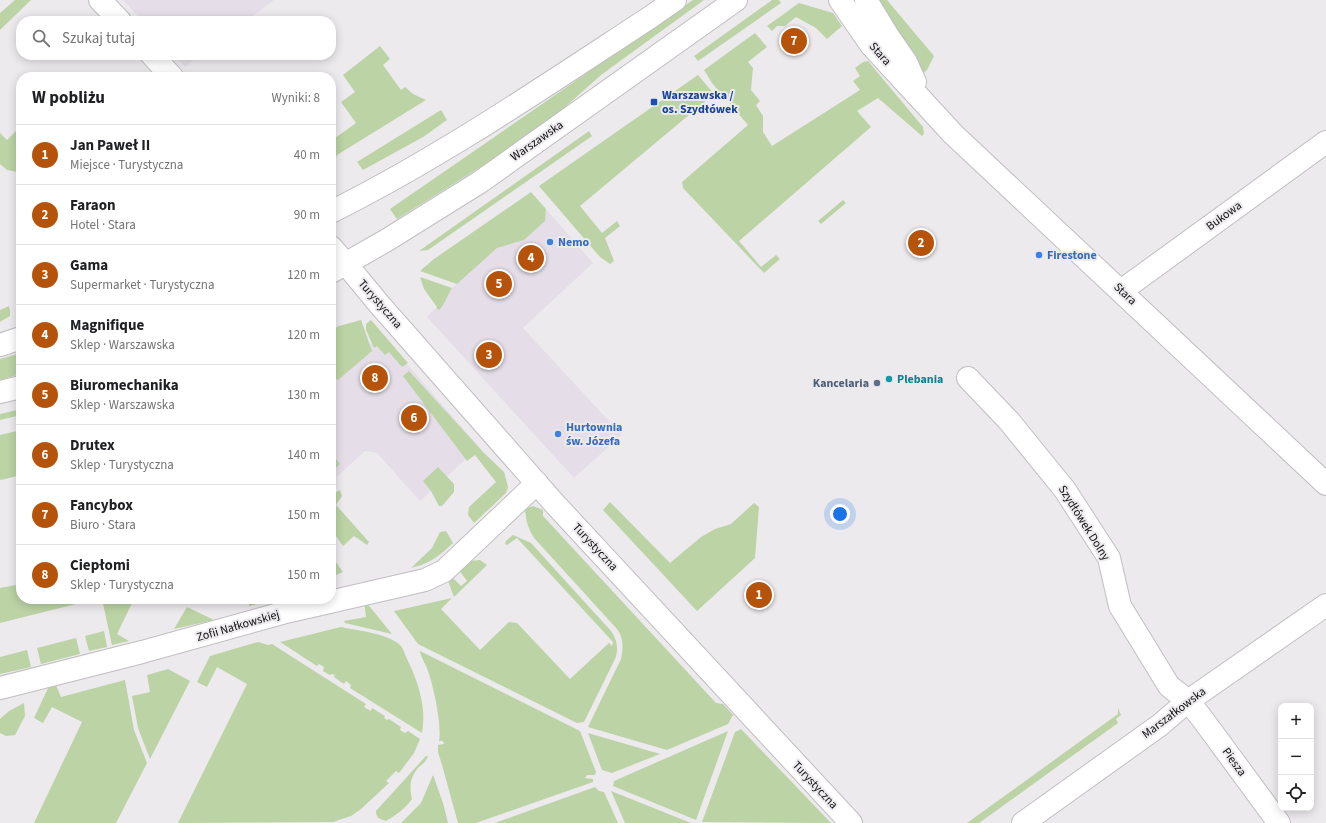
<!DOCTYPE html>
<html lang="pl">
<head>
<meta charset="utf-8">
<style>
	body { margin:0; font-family:"Source Sans 3",sans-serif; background:#f6f6f6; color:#202124 }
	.controls { position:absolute; right:12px; bottom:12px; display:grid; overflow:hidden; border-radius:8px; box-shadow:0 2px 10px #0003 }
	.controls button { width:36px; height:36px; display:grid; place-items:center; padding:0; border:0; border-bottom:1px solid #e0e0e0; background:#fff; color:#202124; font:20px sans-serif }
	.you { position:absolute; left:840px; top:514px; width:14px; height:14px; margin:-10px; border:3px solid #fff; border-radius:50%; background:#1a73e8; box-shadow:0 0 0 6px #1a73e833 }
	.badge { display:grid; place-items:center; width:26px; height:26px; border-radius:50%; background:#b45309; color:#fff; font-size:13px; font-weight:700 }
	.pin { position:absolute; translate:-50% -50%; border:2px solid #fff; box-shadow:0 1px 4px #0006 }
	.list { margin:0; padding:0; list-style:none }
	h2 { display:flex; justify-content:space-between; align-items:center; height:52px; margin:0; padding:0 16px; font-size:17px }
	h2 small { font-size:13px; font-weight:400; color:#757577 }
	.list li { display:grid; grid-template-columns:26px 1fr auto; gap:12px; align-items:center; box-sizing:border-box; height:60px; padding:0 16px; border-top:1px solid #e0e0e0 }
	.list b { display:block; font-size:15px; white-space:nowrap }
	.list p { margin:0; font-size:13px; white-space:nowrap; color:#757577 }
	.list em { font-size:13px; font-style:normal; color:#757577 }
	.icon { flex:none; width:22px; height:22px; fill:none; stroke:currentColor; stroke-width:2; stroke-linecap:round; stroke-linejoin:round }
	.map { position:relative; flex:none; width:1326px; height:823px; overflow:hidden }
	.search { position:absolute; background:#fff; box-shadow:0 2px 10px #0003; left:16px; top:16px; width:320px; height:44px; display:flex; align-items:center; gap:10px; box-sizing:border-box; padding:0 14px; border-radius:16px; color:#757577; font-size:15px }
	.panel { position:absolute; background:#fff; box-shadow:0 2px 10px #0003; left:16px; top:72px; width:320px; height:532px; border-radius:16px }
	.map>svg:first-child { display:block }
	.built { fill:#e5dee8 }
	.green { fill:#bbd3a5 }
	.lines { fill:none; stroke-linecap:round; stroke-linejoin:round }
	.minor-casing { stroke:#c0bec1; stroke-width:24 }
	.tertiary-casing { stroke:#c0bec1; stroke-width:24 }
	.secondary-casing { stroke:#c0bec1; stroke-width:24 }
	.minor { stroke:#fff; stroke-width:22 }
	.tertiary { stroke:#fff; stroke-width:22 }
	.secondary { stroke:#fff; stroke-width:22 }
	.transit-dot { fill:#1a4fb4; stroke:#edeaee; stroke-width:1.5 }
	.shop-dot { fill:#3f7fe0; stroke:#edeaee; stroke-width:1.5 }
	.culture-dot { fill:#0f9aa8; stroke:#edeaee; stroke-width:1.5 }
	.service-dot { fill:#5c6f8a; stroke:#edeaee; stroke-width:1.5 }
	.labels { text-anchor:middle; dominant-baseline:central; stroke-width:4; stroke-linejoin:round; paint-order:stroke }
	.street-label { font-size:12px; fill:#0c0c0d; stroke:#edeaee }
	.transit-label { font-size:12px; font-weight:bold; fill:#164399; stroke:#edeaee; text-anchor:start }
	.shop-label { font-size:12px; font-weight:bold; fill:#366cbe; stroke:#edeaee; text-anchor:start }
	.culture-label { font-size:12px; font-weight:bold; fill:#0d838f; stroke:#edeaee; text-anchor:start }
	.service-label { font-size:12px; font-weight:bold; fill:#4e5e75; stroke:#edeaee; text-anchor:end }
</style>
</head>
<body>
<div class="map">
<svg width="1326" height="823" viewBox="0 0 1326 823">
	<rect width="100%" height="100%" fill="#edeaee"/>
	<g class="built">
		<path d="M123,0H274L246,21H142Z"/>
		<path d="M174,55H200L185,67Z"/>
		<path d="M546,209L593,263L523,328L622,435L574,478L427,317L436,308L439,310L452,288L497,248L518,242L545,221Z"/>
		<path d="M381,334L479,447L420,501L377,453L365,451L331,482V380Z"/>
	</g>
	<g class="green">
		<path d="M15,0H31L0,30V13Z"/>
		<path d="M693,0H704L601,75L537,132L397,219L390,209Z"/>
		<path d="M772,0H779L781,3L698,61L694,56Z"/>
		<path d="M878,0H887L934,56L927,70L922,74Z"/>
		<path d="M799,3L833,13L842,26L827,39L816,28L796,17L785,26H777L772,31L767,26Z"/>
		<path d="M755,33L767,47L748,62L753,68L751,90L760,101L756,105L763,116V132L772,146L860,90L853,81L860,76L855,68L863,62L868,61L923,127L924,134L922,136L878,98L857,111L871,127L739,241L761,267L776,255L780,259L764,273L683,188L682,182L748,125L712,83L704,70Z"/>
		<path d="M380,46L390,59L383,65L401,90L405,87L413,94L426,100L337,155L336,158V167L331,171V141L356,123L341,102L355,92L343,75Z"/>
		<path d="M698,75L714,94L580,206L602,233L617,221L620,226L605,238L614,261L610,264L600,257L539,186Z"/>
		<path d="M441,110L447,120L423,137L363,170L357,162Z"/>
		<path d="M21,126V168L17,172L7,170L0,164V133L7,140Z"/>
		<path d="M589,131L592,136L428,250L419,251Z"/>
		<path d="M531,192L546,209L545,221L524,240L497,248L457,284L420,271L434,259Z"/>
		<path d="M843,200L846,203L821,224L818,221Z"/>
		<path d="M420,277L452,288C448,294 444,306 439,310L436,308L437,307L424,289Z"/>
		<path d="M9,306L10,311V316L0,322V310Z"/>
		<path d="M361,320L372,351L338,380L334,378L331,372V330L339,326Z"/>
		<path d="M371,320L408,363L402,367L389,352L385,355L377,346L374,348L366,330V324Z"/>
		<path d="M21,353V374L0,380V359Z"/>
		<path d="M409,371L484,453L504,472L508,487L506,493L474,523L468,515L469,507L496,482L475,455L467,461L403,376Z"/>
		<path d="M21,409V415L0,420V414Z"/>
		<path d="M21,430V475L1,480L0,479V435Z"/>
		<path d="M335,458L340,464L331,472V462Z"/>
		<path d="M438,467L454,484V492L442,506H439L431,491L423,481Z"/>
		<path d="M340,490L342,496L336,505L369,542L367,545L354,536L343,546L331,529V495Z"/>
		<path d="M610,502L670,563L701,537L715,529L731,524L754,503L759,507L755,558L697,611L603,510Z"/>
		<path d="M533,506L543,510V516L716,703L723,704L733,715L728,724L667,750L588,727L621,659C623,648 624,638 617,629L535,539C528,529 526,521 525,509Z"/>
		<path d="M446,531L453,543C439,556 431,563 411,568L432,548L440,532Z"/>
		<path d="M513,535L531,543L611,631C617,640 619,649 615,659L584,722L577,723L418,644L394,611L452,598L441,609L480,650L509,622L517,623L570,679L609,643L612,646L613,642L517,538L507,545L505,544L506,541Z"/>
		<path d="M331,555L343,572L331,577Z"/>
		<path d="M480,560L487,565L454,597L448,581L450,578H453L461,586L467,581L459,570L470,561Z"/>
		<path d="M21,584V599H96L0,623V588Z"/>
		<path d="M102,599H134L117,634L129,641L112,645Z"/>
		<path d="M259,599H277L249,606V603Z"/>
		<path d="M364,602H366L392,634L345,623L344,621L366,617Z"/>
		<path d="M187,607L214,620L174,629Z"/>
		<path d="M341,627C358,631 387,633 400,645C403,648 405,654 407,659C418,681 427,708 422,733L350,688L351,685L346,681L344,684L334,677L335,675L332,674L330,675L323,671L324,667L319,664L317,666L280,642Z"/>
		<path d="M104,631L107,647L89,651L85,636Z"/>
		<path d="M76,638L80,654L41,664L37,648Z"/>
		<path d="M258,642L268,645L272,644L366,704L364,707L371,711L372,708L385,716L384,718L387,720L389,719L401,727L400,730L405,733L408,731L420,739L414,753L399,773L396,771L386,781L389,783L361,809L351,816L333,822L178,823L247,684L217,667L207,687L197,682L210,656Z"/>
		<path d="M27,650L31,667L0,674V657Z"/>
		<path d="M420,651L580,731L596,772L595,775H587L585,778L593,779V782L476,823H458L442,765L438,752V745L444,744L443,741H439C442,726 434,689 429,674C427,666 421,658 420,651Z"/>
		<path d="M168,669L190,681L150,759L138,728L132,696L150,692L147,675Z"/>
		<path d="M125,680L134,730L147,763L116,823H34L82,722L52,707L43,723L34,718L50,684L55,683L61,697Z"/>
		<path d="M24,703L25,716L15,735L6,736L0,733V719L9,711Z"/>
		<path d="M1118,708L1121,715L1116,719L1118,723L979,823H967L1118,714Z"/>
		<path d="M741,729L831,823L702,822L735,732Z"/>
		<path d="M728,731L696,820L613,786L614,781Z"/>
		<path d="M588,733L660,754L612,773L602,770Z"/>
		<path d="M426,756H428C426,761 424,763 420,766C410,776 409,786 412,799C405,809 396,815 386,821C380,819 376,818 376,811Z"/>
		<path d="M433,775L443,803L448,823H401L421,803Z"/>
		<path d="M595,787L599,791L604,792L605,794L618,823H495Z"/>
		<path d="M611,791L691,823H625Z"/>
	</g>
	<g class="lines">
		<g class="minor-casing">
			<g id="minor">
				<path d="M100,0L120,21"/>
				<path d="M840,0L871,45L953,134L1326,484"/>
				<path d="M866,0L888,36L906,62L915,82"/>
				<path d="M152,55L172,77"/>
				<path d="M331,247L346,264"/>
				<path d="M1121,291L1326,142"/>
				<path d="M968,378L1009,421L1065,490L1109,558L1120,606L1169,686L1188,701L1201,717L1279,823"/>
				<path d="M0,688L142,652L286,612L425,580L444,571L537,483"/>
				<path d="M1023,823L1160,725L1188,701L1326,605"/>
			</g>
		</g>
		<g class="tertiary-casing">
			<path id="tertiary" d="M346,264L379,304L554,503L851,823"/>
		</g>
		<g class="secondary-casing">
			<g id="secondary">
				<path d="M331,212C443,156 545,86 649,18L675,0"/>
				<path d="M331,272L387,240L480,182L736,0"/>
				<path d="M0,345L21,338"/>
				<path d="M0,392L21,387"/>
			</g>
		</g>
		<use href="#minor" class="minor"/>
		<use href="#tertiary" class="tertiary"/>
		<use href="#secondary" class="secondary"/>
	</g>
	<rect class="transit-dot" x="650" y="98" width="8" height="8" rx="2"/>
	<g class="shop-dot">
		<circle cx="550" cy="242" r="4"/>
		<circle cx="1039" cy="255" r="4"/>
		<circle cx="558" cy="434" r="4"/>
	</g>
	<circle class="culture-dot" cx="889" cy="379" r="4"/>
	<circle class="service-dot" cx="877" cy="383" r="4"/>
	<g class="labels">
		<g class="street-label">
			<text transform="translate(880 54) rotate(49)">Stara</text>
			<text transform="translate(537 141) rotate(-35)">Warszawska</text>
			<text transform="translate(1224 216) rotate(-36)">Bukowa</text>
			<text transform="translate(1125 294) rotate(43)">Stara</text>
			<text transform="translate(380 304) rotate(49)">Turystyczna</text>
			<text transform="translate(1084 523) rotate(58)">Szydłówek Dolny</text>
			<text transform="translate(595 547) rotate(47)">Turystyczna</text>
			<text transform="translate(238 626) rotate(-16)">Zofii Nałkowskiej</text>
			<text transform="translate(1174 713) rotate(-37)">Marszałkowska</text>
			<text transform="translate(1234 762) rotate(54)">Piesza</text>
			<text transform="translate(815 785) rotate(47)">Turystyczna</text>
		</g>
		<g class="transit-label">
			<text x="662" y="95">Warszawska /<tspan x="662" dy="14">os. Szydłówek</tspan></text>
		</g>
		<g class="shop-label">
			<text x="558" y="242">Nemo</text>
			<text x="1047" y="255">Firestone</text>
			<text x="566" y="427">Hurtownia<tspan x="566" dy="14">św. Józefa</tspan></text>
		</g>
		<g class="culture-label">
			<text x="897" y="379">Plebania</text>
		</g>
		<g class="service-label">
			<text x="869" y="383">Kancelaria</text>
		</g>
	</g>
</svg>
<div class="controls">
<button>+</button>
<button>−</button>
<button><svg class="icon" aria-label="locate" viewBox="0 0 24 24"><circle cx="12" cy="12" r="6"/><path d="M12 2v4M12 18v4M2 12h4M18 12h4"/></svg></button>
</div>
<div class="you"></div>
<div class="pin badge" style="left:759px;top:595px">1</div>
<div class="pin badge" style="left:921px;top:243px">2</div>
<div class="pin badge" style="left:489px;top:355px">3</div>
<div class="pin badge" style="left:531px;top:258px">4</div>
<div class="pin badge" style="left:499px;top:284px">5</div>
<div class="pin badge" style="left:414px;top:418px">6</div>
<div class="pin badge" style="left:794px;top:41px">7</div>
<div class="pin badge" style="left:375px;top:378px">8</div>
<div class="search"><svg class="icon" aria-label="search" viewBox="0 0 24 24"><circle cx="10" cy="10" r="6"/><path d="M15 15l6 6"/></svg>Szukaj tutaj</div>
<section class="panel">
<h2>W pobliżu<small>Wyniki: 8</small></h2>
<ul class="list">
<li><span class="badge">1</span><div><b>Jan Paweł II</b><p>Miejsce · Turystyczna</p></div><em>40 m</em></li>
<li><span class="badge">2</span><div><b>Faraon</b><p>Hotel · Stara</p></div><em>90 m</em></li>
<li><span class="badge">3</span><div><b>Gama</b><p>Supermarket · Turystyczna</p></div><em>120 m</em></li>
<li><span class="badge">4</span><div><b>Magnifique</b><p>Sklep · Warszawska</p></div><em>120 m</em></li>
<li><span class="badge">5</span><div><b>Biuromechanika</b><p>Sklep · Warszawska</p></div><em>130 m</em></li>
<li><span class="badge">6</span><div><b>Drutex</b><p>Sklep · Turystyczna</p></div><em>140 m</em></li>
<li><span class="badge">7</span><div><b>Fancybox</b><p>Biuro · Stara</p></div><em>150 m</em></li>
<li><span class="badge">8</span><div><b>Ciepłomi</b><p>Sklep · Turystyczna</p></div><em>150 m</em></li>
</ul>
</section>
</div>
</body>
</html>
